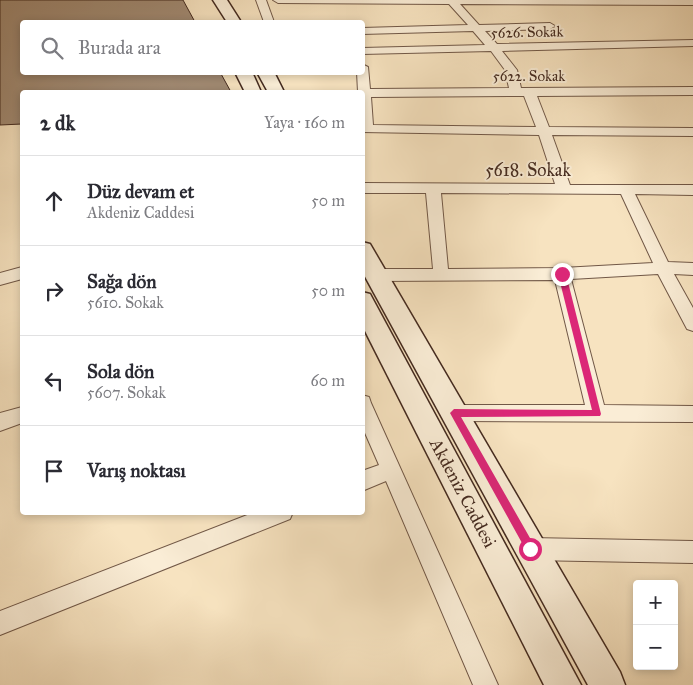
<!DOCTYPE html>
<html lang="tr">
<head>
<meta charset="utf-8">
<style>
	body { margin:0; font-family:"IM FELL Great Primer",serif; background:#f2f2f3; color:#2b2b33 }
	.controls { position:absolute; right:15px; bottom:15px; display:grid; overflow:hidden; border-radius:5px; box-shadow:0 2px 8px #0003 }
	.controls button { width:45px; height:45px; display:grid; place-items:center; padding:0; border:0; border-bottom:1px solid #e1e1e2; background:#fff; color:#2b2b33; font:25px sans-serif }
	.stop { position:absolute; width:15px; height:15px; margin:-11px; border:4px solid #db2777; border-radius:50%; background:#fff }
	.stop.end { background:#db2777; border-color:#fff; box-shadow:0 1px 5px #0008 }
	.list { margin:0; padding:0; list-style:none }
	h2 { display:flex; justify-content:space-between; align-items:center; height:65px; margin:0; padding:0 20px; font-size:21px }
	h2 small { font-size:16px; font-weight:400; color:#7c7c81 }
	.list li { display:grid; grid-template-columns:32px 1fr auto; gap:15px; align-items:center; box-sizing:border-box; height:90px; padding:0 20px; border-top:1px solid #e1e1e2 }
	.list b { display:block; font-size:19px; white-space:nowrap }
	.list p { margin:0; font-size:16px; white-space:nowrap; color:#7c7c81 }
	.list em { font-size:16px; font-style:normal; color:#7c7c81 }
	.icon { flex:none; width:28px; height:28px; fill:none; stroke:currentColor; stroke-width:2; stroke-linecap:round; stroke-linejoin:round }
	.map { position:relative; flex:none; width:693px; height:685px; overflow:hidden }
	.search { position:absolute; background:#fff; box-shadow:0 2px 8px #0003; left:20px; top:20px; width:345px; height:55px; display:flex; align-items:center; gap:12px; box-sizing:border-box; padding:0 18px; border-radius:5px; color:#7c7c81; font-size:19px }
	.panel { position:absolute; background:#fff; box-shadow:0 2px 8px #0003; left:20px; top:90px; width:345px; height:425px; border-radius:5px }
	.map>svg:first-child { display:block }
	.building { fill:#a18a73; stroke:#442a1f }
	.lines { fill:none; stroke-linecap:round; stroke-linejoin:round }
	.street-casing { stroke:#715847; stroke-width:2 }
	.secondary-casing { stroke:#442a1f; stroke-width:3 }
	.street { fill:#faedd6; fill-rule:evenodd }
	.secondary { fill:#faedd6; fill-rule:evenodd }
	.route { fill:#db2777 }
	.labels { text-anchor:middle; dominant-baseline:central; stroke-width:4; stroke-linejoin:round; paint-order:stroke }
	.far-street-label { font-size:15px; fill:#442a1f; stroke:#faedd6 }
	.street-label { font-size:18px; fill:#442a1f; stroke:#faedd6 }
</style>
</head>
<body>
<div class="map">
<svg width="693" height="685" viewBox="0 0 693 685">
	<rect width="100%" height="100%" fill="#f7e3c0"/>
	<filter id="stains"><feTurbulence type="fractalNoise" baseFrequency=".004" numOctaves="4"/><feColorMatrix values="0 0 0 0 .2 0 0 0 0 .09 0 0 0 0 .02 0 0 0 .5 -.17"/></filter>
	<radialGradient id="worn" r=".72"><stop offset=".6" stop-color="#630" stop-opacity="0"/><stop offset="1" stop-color="#630" stop-opacity=".3"/></radialGradient>
	<path class="building" d="M0,0H183L195,22H22V72H220L231,92H22V124L0,125Z"/>
	<g class="lines">
		<g class="street-casing">
			<g id="street">
				<path d="M256,0H266L274,22H264Z"/>
				<path d="M273,0H693V5L460,4L479,25L550,23L555,26L550,29L485,31L497,44L693,40V46L502,51L517,70L521,88L693,87V95L537,96L549,127L693,128V136L552,135L570,185H693V195L635,194L668,262L693,263V275L674,274L693,308V331L687,329L658,274L571,279L604,405L693,406V422L454,421L447,419L445,413L447,407L454,405H585L555,280L376,281L370,279L368,275L370,271L376,269H433L426,193H362V183L555,184L539,135L362,132V92H358L357,72H362V64L368,67L370,89L509,88L505,70L491,51L362,54V48L485,45L473,31L362,34V28L468,25L449,4L278,3ZM524,96L536,127L373,125L371,97ZM441,193L621,194L653,263L562,268L448,269Z"/>
				<path d="M22,267V279L0,285V273Z"/>
				<path d="M362,395L369,397L371,403L498,685H473L386,481L362,491V471L379,465L362,426Z"/>
				<path d="M22,407V423L0,431V413Z"/>
				<path d="M255,512H293L290,519L0,635V611Z"/>
				<path d="M530,538L693,541V563L530,560L522,557L519,549L522,541Z"/>
			</g>
		</g>
		<g class="secondary-casing">
			<g id="secondary">
				<path d="M213,0H227L241,22H227Z"/>
				<path d="M235,72H252L261,92H245Z"/>
				<path d="M257,72H274L284,92H268Z"/>
				<path d="M362,242L370,244L620,672L625,685H588L362,271Z"/>
				<path d="M362,292L370,294L581,685H544L362,325Z"/>
			</g>
		</g>
		<use href="#street" class="street"/>
		<use href="#secondary" class="secondary"/>
	</g>
	<path class="route" d="M562,271L566,274L601,414L600,416L461,417L534,545V552L530,554L527,552L450,413L454,409L592,410L558,274Z"/>
	<g class="labels">
		<g class="far-street-label">
			<text transform="translate(527 32) rotate(-1)">5626. Sokak</text>
			<text x="529" y="76">5622. Sokak</text>
		</g>
		<g class="street-label">
			<text x="528" y="170">5618. Sokak</text>
			<text transform="translate(463 493) rotate(62)">Akdeniz Caddesi</text>
		</g>
	</g>
	<rect width="100%" height="100%" filter="url(#stains)"/>
	<rect width="100%" height="100%" fill="url(#worn)"/>
</svg>
<div class="controls">
<button>+</button>
<button>−</button>
</div>
<div class="stop" style="left:530px;top:549px"></div>
<div class="stop end" style="left:562px;top:274px"></div>
<div class="search"><svg class="icon" aria-label="search" viewBox="0 0 24 24"><circle cx="10" cy="10" r="6"/><path d="M15 15l6 6"/></svg>Burada ara</div>
<section class="panel">
<h2>2 dk<small>Yaya · 160 m</small></h2>
<ul class="list">
<li><svg class="icon" aria-label="ahead" viewBox="0 0 24 24"><path d="M12 20V5M6 11l6-6 6 6"/></svg><div><b>Düz devam et</b><p>Akdeniz Caddesi</p></div><em>50 m</em></li>
<li><svg class="icon" aria-label="right" viewBox="0 0 24 24"><path d="M7 20v-9h11M14 6l5 5-5 5"/></svg><div><b>Sağa dön</b><p>5610. Sokak</p></div><em>50 m</em></li>
<li><svg class="icon" aria-label="left" viewBox="0 0 24 24"><path d="M17 20v-9H6M10 6l-5 5 5 5"/></svg><div><b>Sola dön</b><p>5607. Sokak</p></div><em>60 m</em></li>
<li><svg class="icon" aria-label="arrive" viewBox="0 0 24 24"><path d="M6 21V4h12l-3 4 3 4H6"/></svg><div><b>Varış noktası</b></div></li>
</ul>
</section>
</div>
</body>
</html>
